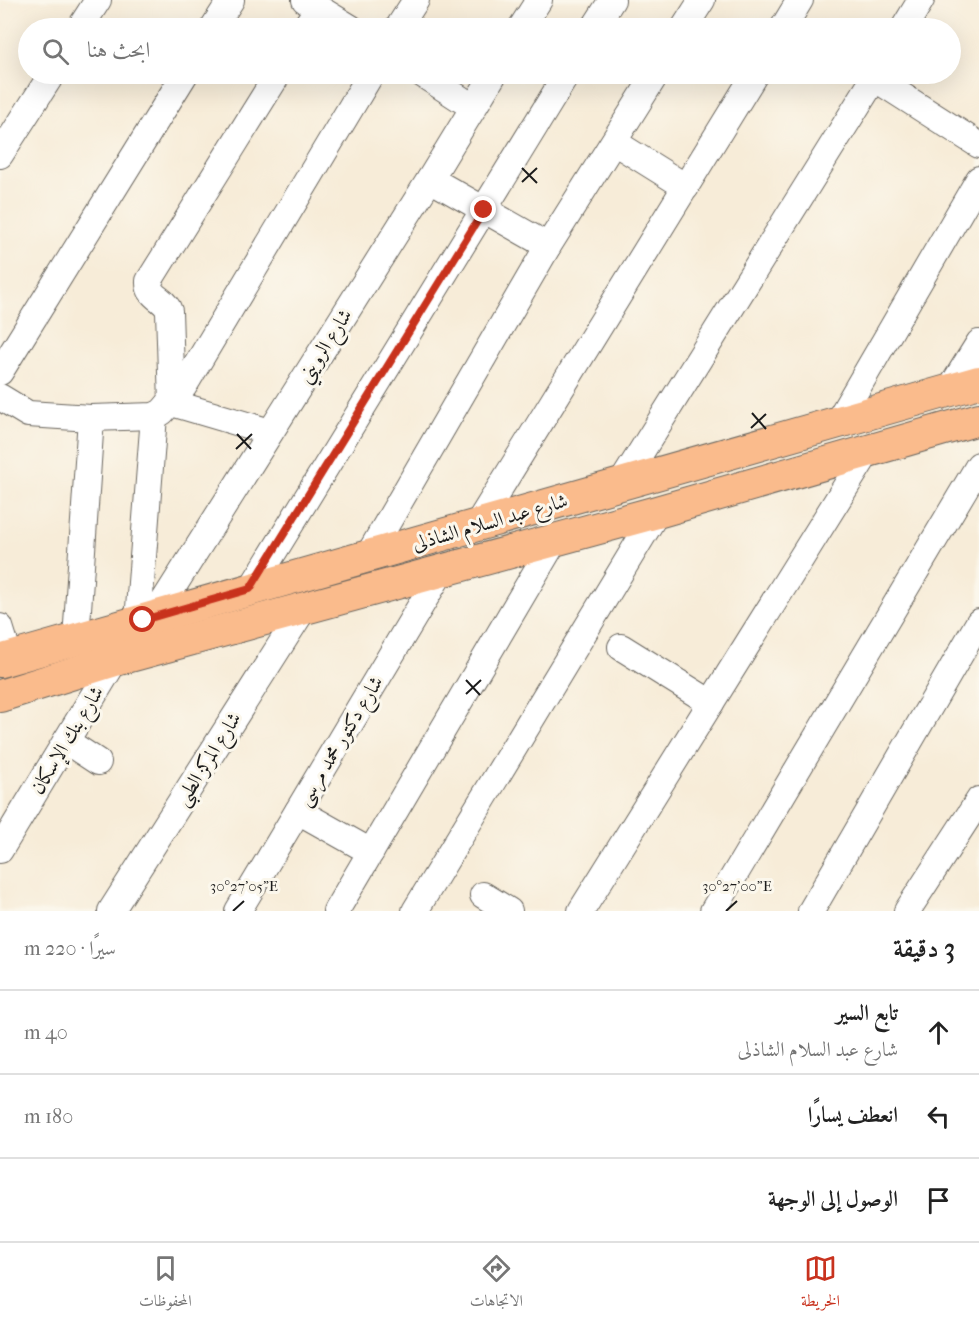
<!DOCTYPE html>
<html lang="ar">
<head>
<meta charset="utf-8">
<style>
	body { margin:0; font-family:"IM FELL French Canon",Amiri,serif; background:#f2f2f2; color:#222; direction:rtl }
	.stop { position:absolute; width:18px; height:18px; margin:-14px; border:4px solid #c8321e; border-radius:50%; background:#fff }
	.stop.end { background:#c8321e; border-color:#fff; box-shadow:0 2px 6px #0008 }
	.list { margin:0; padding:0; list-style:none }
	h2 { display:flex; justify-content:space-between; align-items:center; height:78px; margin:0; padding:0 24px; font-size:26px }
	h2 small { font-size:20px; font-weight:400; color:#767676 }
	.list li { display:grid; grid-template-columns:39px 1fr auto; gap:18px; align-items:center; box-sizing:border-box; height:84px; padding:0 24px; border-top:2px solid #e0e0e0 }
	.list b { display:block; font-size:22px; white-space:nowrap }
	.list p { margin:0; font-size:20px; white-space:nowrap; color:#767676 }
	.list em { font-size:20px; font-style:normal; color:#767676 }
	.icon { flex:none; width:33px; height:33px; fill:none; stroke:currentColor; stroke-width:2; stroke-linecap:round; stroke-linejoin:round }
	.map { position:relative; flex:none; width:979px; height:911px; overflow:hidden; direction:ltr }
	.search { position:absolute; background:#fff; box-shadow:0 6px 24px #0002; left:18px; right:18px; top:18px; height:66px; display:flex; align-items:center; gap:15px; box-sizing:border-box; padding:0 21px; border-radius:33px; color:#767676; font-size:22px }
	.sheet { height:330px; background:#fff }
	nav { display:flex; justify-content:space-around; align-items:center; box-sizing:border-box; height:84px; border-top:2px solid #e0e0e0; background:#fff; font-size:16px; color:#767676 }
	nav a { display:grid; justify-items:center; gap:3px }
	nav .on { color:#c8321e }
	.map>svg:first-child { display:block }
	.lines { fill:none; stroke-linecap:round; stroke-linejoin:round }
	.minor-casing { stroke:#69655e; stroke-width:28 }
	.major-casing { stroke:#69655e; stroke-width:34 }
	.minor { stroke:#fff; stroke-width:26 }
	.major { stroke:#fabb8c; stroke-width:32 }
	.route { stroke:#c8321e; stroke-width:8 }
	.ticks { fill:none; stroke:#1c1c1c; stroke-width:2 }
	.labels { text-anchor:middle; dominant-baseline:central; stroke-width:6; stroke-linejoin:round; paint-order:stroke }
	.street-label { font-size:20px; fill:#1c1c1c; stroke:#fbf7ec }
	.ticks-label { font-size:15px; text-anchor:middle; fill:#1c1c1c; stroke:#fbf7ec; stroke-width:6; stroke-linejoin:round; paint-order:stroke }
</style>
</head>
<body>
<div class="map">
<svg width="979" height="911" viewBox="0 0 979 911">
	<rect width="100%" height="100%" fill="#fbf7ec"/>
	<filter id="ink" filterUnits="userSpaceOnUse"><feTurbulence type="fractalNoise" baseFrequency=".0167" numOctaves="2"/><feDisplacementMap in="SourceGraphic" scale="12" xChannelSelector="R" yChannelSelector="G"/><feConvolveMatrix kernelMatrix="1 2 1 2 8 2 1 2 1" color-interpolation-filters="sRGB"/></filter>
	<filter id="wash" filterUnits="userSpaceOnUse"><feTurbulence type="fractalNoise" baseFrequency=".008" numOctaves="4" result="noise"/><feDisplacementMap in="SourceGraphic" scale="24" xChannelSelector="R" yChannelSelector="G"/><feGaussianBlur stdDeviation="1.35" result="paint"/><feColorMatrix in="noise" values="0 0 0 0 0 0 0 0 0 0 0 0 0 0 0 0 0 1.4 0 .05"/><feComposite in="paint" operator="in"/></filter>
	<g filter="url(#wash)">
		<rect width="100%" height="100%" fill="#f7ecd8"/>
	</g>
	<g filter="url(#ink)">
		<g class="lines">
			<g class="minor-casing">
				<g id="minor">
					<path d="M305,0L351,28"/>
					<path d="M80,28L98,0"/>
					<path d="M213,28L231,0"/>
					<path d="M305,28L318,8"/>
					<path d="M398,28L416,0"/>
					<path d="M521,28L539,0"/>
					<path d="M594,28L612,0"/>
					<path d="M684,28L702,0"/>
					<path d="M783,28L800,0"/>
					<path d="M904,28L921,0"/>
					<path d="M422,74L473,107"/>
					<path d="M868,74L979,145"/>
					<path d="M614,142L686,187"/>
					<path d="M0,155L52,74"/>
					<path d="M430,179L548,246"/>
					<path d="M0,372L185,74"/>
					<path d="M951,388L979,343"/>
					<path d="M0,397L28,414L91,418L154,416L162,412L184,386L371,74"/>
					<path d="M837,423L979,179"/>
					<path d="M270,432L172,403L169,311C165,298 148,298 149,281L278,74"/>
					<path d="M621,484L877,74"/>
					<path d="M477,525L755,74"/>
					<path d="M368,556L548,246L656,74"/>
					<path d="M251,589L567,74"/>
					<path d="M154,617L430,179L494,74"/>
					<path d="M138,621L154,416"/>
					<path d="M0,627L10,659"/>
					<path d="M76,639L91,418"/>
					<path d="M621,647L711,703"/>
					<path d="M66,741L98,762"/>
					<path d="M298,811L371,852"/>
					<path d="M0,850L115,660"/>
					<path d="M483,895L509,911"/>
					<path d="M111,911L304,608"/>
					<path d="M238,911L442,570"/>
					<path d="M336,911L556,538"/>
					<path d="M415,911L657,512"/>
					<path d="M581,911L868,451"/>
					<path d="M713,911L979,465"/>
					<path d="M811,911L979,622"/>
					<path d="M907,911L979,800"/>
				</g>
			</g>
			<g class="major-casing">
				<g id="major">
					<path d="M0,661L979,382"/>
					<path d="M0,696L115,660L657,512L979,419"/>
				</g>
			</g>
			<use href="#minor" class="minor"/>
			<use href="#major" class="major"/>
		</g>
	</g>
	<g class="lines" filter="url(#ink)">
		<path class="route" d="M143,620L250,589L484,210"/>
	</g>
	<path class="ticks" d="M522,168L537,183M522,182L537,168M752,413L766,429M751,428L766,414M237,434L251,449M236,449L252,434M466,680L480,695M466,694L481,680M233,911L244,901M726,911L737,901"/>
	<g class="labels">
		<g class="street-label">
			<text transform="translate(325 346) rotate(-58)">شارع الرويني</text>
			<text transform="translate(490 522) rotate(-16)">شارع عبد السلام الشاذلى</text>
			<text transform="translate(67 740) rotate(-59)">شارع بنك الإسكان</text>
			<text transform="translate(340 741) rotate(-59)">شارع دكتور محمد مرسى</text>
			<text transform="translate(208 759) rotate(-58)">شارع المركز الطبى</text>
		</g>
	</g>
	<g class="ticks-label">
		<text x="244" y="891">30°27'05"E</text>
		<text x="737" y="891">30°27'00"E</text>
	</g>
</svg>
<div class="stop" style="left:143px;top:620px"></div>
<div class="stop end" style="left:484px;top:210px"></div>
<div class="search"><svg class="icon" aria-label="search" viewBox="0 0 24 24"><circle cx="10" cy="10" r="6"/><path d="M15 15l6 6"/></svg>ابحث هنا</div>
</div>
<section class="sheet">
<h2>3 دقيقة<small>سيرًا · 220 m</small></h2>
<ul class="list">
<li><svg class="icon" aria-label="ahead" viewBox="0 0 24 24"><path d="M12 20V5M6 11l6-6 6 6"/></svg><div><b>تابع السير</b><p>شارع عبد السلام الشاذلى</p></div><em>40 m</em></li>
<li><svg class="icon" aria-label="left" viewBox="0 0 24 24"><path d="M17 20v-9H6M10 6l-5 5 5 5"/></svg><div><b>انعطف يسارًا</b></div><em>180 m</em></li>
<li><svg class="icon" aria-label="arrive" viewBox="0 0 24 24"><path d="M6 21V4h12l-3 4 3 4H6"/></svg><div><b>الوصول إلى الوجهة</b></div></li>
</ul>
</section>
<nav>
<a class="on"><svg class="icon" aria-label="map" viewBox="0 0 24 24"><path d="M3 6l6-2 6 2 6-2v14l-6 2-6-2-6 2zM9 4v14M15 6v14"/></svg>الخريطة</a>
<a><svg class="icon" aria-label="directions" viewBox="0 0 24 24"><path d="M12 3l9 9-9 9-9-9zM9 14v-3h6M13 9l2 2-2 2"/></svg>الاتجاهات</a>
<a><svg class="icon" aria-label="saved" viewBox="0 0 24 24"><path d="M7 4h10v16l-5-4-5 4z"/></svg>المحفوظات</a>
</nav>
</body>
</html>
